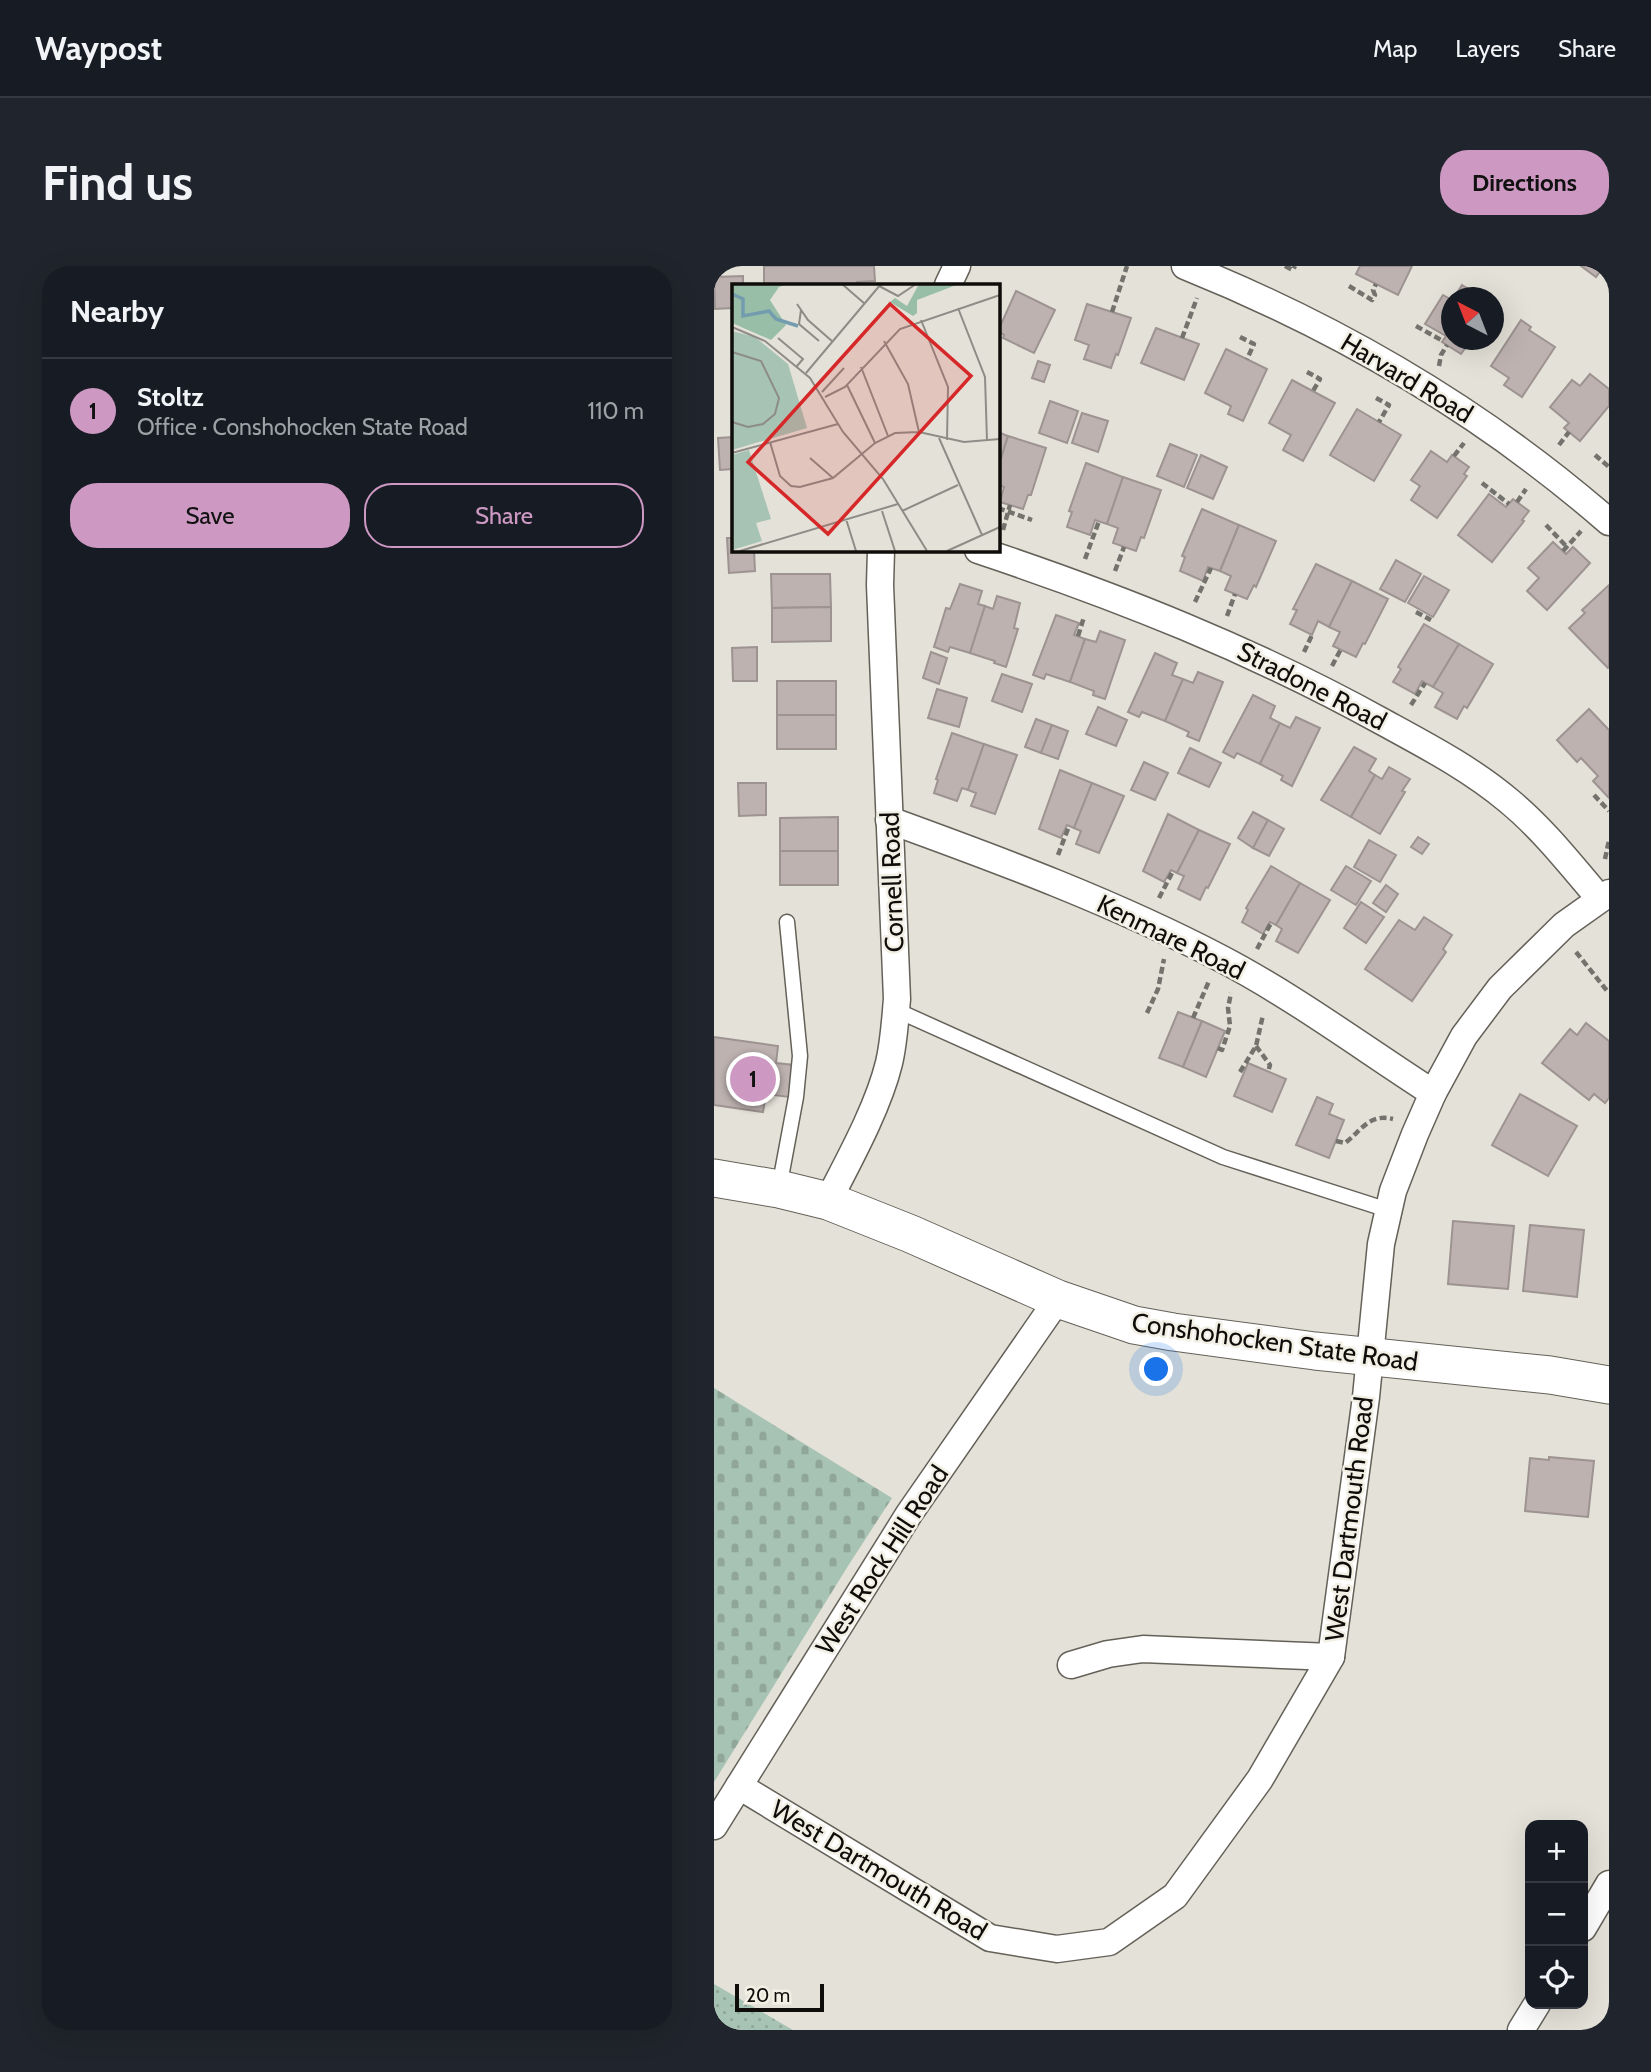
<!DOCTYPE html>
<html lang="en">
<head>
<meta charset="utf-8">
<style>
	body { margin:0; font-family:Cabin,sans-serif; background:#20242c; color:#f1f3f6 }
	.controls { position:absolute; right:21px; bottom:21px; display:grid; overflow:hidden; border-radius:14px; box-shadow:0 7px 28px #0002 }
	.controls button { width:63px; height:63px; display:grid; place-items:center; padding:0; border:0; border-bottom:2px solid #363941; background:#171b24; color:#f1f3f6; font:35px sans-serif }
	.compass { position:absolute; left:727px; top:21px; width:63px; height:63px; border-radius:50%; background:#171b24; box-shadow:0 7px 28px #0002; rotate:318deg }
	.scale { position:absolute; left:21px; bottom:18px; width:89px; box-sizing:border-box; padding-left:7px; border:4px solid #0e0d0a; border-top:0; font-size:19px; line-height:24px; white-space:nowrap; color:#0e0d0a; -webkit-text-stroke:5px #f2efe5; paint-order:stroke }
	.you { position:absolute; left:443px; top:1104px; width:24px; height:24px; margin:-18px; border:5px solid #fff; border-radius:50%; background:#1a73e8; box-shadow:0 0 0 10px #1a73e833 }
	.badge { display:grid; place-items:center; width:46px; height:46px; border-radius:50%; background:#cd99c3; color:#111; font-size:23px; font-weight:700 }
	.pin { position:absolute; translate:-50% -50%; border:4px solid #fff; box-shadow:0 2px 7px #0006 }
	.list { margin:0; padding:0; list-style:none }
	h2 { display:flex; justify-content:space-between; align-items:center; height:91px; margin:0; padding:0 28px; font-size:30px }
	h2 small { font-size:23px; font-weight:400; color:#9ea1a6 }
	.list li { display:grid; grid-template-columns:46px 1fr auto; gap:21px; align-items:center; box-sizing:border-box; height:105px; padding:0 28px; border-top:2px solid #363941 }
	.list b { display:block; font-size:26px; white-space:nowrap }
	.list p { margin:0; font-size:23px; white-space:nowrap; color:#9ea1a6 }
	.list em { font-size:23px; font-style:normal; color:#9ea1a6 }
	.actions { display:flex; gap:14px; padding:21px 28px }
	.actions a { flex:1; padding:16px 0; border:2px solid #cd99c3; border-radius:28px; text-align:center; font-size:24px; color:#cd99c3 }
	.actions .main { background:#cd99c3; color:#111 }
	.icon { flex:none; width:38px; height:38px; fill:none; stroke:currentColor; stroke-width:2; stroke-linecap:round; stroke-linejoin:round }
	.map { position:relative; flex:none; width:895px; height:1764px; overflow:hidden; border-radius:28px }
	header { display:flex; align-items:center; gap:42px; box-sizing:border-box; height:98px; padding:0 35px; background:#171b24; border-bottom:2px solid #363941 }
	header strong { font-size:33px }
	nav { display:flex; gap:38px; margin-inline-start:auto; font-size:24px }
	.intro { display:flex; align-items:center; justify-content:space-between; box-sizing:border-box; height:168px; padding:0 42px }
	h1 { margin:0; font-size:49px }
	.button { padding:18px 32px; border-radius:28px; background:#cd99c3; color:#111; font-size:24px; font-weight:700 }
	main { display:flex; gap:42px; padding:0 42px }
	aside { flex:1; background:#171b24; border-radius:28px; box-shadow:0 7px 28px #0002 }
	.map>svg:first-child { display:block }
	.green { fill:url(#green-dots) }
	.cemetery { fill:url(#cemetery-stones) }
	.building { fill:#bdb2b0; stroke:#9d9391; stroke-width:2 }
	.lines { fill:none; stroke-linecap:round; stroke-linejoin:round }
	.lane-casing { stroke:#646159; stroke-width:17 }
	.street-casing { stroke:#646159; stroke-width:29 }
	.secondary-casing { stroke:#646159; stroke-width:39 }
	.path { stroke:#74726c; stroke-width:4.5; stroke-dasharray:7 3.5; stroke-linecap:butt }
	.lane { stroke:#fff; stroke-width:14 }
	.street { stroke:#fff; stroke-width:26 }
	.secondary { stroke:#fff; stroke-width:37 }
	.labels { text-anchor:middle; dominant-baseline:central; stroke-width:5; stroke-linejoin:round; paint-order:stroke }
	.street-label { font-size:26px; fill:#0e0d0a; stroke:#f2efe5 }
	.inset-river { fill:none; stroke:#749caf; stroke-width:3.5 }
	.inset-road { fill:none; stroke:#8e8c86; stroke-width:2 }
	.view { fill:#d62828; fill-opacity:0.15; stroke:#d62828; stroke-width:3.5 }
	.inset-edge { fill:none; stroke:#0e0d0a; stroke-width:3.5 }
</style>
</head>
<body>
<header>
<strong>Waypost</strong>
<nav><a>Map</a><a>Layers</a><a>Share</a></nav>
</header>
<div class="intro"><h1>Find us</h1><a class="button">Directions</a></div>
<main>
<aside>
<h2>Nearby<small></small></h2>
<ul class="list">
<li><span class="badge">1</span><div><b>Stoltz</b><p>Office · Conshohocken State Road</p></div><em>110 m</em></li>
</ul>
<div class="actions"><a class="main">Save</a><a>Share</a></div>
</aside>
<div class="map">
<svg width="895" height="1764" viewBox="0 0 895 1764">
	<defs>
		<pattern id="green-dots" width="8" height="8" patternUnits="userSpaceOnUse" patternTransform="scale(1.75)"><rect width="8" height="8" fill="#a7c3b3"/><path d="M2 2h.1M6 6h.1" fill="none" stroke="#8fa699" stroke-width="1.8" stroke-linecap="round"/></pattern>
		<pattern id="cemetery-stones" width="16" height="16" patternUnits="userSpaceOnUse" patternTransform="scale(1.75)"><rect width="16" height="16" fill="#a7c3b3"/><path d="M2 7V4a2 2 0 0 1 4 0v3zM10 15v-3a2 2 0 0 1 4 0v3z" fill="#8fa699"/></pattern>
	</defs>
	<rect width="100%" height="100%" fill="#e4e1d8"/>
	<path class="green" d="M0,1718L79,1764H0Z"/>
	<path class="cemetery" d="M0,1122L178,1232L134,1300L0,1516Z"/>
	<g class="building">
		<path d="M50,0H160L161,15L143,16V19H50Z"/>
		<path d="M646,0H698L684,29L642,8Z"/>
		<path d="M867,0H890L882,11Z"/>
		<path d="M29,10V19H19V42L1,43L0,11Z"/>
		<path d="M748,19L769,32H740Z"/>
		<path d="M302,25L341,44L320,87L289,72L290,69L284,65Z"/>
		<path d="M729,29L738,34V74H757L747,88L728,76L732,70L711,58Z"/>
		<path d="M373,38L417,52L404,89L402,88L397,102L370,93L375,79L361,74Z"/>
		<path d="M807,54L817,61L815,64L841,81L808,131L790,119L795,112L777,100Z"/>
		<path d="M442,62L485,78L470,114L427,97Z"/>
		<path d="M512,83L553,103L529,155L514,148L517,140L491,127Z"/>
		<path d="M324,95L336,99L330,116L318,112Z"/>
		<path d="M876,108L895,123V140L866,175L850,162L855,157L836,141L858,114L866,120Z"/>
		<path d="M578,114L621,137L589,195L569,184L577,169L555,157Z"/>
		<path d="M336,135L364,145L353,177L325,167Z"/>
		<path d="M643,143L687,169L660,215L616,189Z"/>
		<path d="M368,147L394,155L384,186L358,177Z"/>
		<path d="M284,166L294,170L284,202Z"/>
		<path d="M294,170L332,182L317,229H314L309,243L286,236L290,221L284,219V202Z"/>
		<path d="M19,171V203L6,204L4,172Z"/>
		<path d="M456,178L483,189L470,221L443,210Z"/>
		<path d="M717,185L733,196L738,189L755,201L750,208L753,210L723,252L697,234L706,220L697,214Z"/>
		<path d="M487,189L513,201L499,233L473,222Z"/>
		<path d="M372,197L409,211L393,258L381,254L376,269L353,261L358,246L355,245Z"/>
		<path d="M409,211L447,224L430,272L427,271L422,285L399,277L404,262L393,258Z"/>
		<path d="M775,228L792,241L799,233L815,245L808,254L810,255L778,296L744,269Z"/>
		<path d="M488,243L525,259L506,305L494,301L489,315L466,305L471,291L468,290Z"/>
		<path d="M525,259L562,275L542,321L540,319L533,333L511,324L517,310L506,305Z"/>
		<path d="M13,272H19V284H40L41,305L15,307Z"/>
		<path d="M839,276L852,288L859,281L876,297L833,344L813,325L825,312L814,302Z"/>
		<path d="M682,294L707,308L691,336L666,323Z"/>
		<path d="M602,298L638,315L615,361L604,355L598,369L576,358L583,344L579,343Z"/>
		<path d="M57,308H116L117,341L58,342Z"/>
		<path d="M710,310L735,324L719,351L694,337Z"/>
		<path d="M638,315L674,333L651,378L649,377L642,391L619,380L626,366L615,361Z"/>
		<path d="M246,318L268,325L264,338L271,340L256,387L236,381L234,386L220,381L232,342L236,343Z"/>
		<path d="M895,319V401L894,402L855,362L871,347L868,344Z"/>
		<path d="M283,330L306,337L300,362L304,363L292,401L280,397L281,395L256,387L271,340L279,343Z"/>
		<path d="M117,341V375L58,376V342Z"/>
		<path d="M342,349L365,357L360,369L371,373L356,416L332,408L330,413L319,409Z"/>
		<path d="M710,358L745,378L719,421L708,415L701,428L679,416L687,403L684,401Z"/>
		<path d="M386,365L411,374L391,433L379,429L380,425L356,416L371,373L382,376Z"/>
		<path d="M745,378L779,398L753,442L750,440L743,453L721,441L729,427L719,421Z"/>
		<path d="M43,381V415H19L18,382Z"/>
		<path d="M217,386L233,392L225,418L209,412Z"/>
		<path d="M441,387L463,397L458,409L469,413L451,455L428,446L425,451L414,446Z"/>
		<path d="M484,406L509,416L485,475L473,470L475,466L451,455L469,413L479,417Z"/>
		<path d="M288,408L318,418L308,446L278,435Z"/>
		<rect x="63" y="415" width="59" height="34"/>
		<path d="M223,423L253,432L245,461L214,452Z"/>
		<path d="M539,429L561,440L556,452L566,457L546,498L523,487L520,492L509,486Z"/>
		<path d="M384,441L413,454L402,480L372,468Z"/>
		<path d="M875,443L895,464V532L879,515L884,510L867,492L863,496L843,474Z"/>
		<rect x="63" y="449" width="59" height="34"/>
		<path d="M582,451L606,462L578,520L567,514L569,510L546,498L566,457L576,462Z"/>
		<path d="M322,453L338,459L327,487L311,481Z"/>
		<path d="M338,459L354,465L344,493L327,487Z"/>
		<path d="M238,467L270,478L254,524L248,522L243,535L220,527L224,514L222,513Z"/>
		<path d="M270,478L303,489L281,548L257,540L262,527L254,524Z"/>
		<path d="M640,481L662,493L655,505L661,509L637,551L607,534Z"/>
		<path d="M476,482L507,497L495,521L464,507Z"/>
		<path d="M430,496L454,507L441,534L417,524Z"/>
		<path d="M675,501L696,513L688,525L691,526L666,568L637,551L661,509L668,513Z"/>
		<path d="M346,504L378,517L360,562L353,559L347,572L325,563Z"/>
		<path d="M24,517H52V549L25,550Z"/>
		<path d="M378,517L410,530L385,587L362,578L367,565L360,562Z"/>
		<path d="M539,546L554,554L539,582L524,572Z"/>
		<path d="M454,548L485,564L463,607L457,604L450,616L429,605Z"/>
		<path d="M124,551V585H66V552Z"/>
		<path d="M554,554L570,563L555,590L539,582Z"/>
		<path d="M485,564L516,578L494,622L492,621L486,634L464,623L470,610L463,607Z"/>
		<path d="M704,571L715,578L708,588L697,581Z"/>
		<path d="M655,574L682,589L666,616L640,601Z"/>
		<rect x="66" y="585" width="58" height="34"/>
		<path d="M557,600L586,617L562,659L556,656L549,668L528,656L534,644L532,642Z"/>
		<path d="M632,600L657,615L642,639L617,624Z"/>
		<path d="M586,617L616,634L584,687L562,675L568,663L562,659Z"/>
		<path d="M672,619L684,628L672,646L659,637Z"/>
		<path d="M647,636L670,651L652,677L630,662Z"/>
		<path d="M710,651L738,669L729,683L732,686L698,735L651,703L685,654L701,664Z"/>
		<path d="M464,746L488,755L469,801L445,792Z"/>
		<path d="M488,755L511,765L492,811L469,801Z"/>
		<path d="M872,757L895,775V832L891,837L880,828L875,834L828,797L856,763L863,769Z"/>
		<path d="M0,771L64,780L62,797L80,799L75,831L52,828L49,846L0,839Z"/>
		<path d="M534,797L572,813L558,846L520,830Z"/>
		<path d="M806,828L863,860L834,910L778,879Z"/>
		<path d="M603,831L619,838L615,848L630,854L615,892L582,879Z"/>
		<path d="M739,955L800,960L794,1023L734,1018Z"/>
		<path d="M816,959L870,964L863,1031L809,1025Z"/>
		<path d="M835,1191L880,1195L874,1251L811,1245L816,1192L835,1194Z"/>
	</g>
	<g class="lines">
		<g class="lane-casing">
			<g id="lane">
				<path d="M182,744L509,891L674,944"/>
				<path d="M65,922L82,831L86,790L73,656"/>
			</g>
		</g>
		<g class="street-casing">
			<g id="street">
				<path d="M471,0C625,62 770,147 895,256"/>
				<path d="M234,19L243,0"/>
				<path d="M264,284C405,331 539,384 669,456C713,480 757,503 795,535C829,563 857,599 886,633"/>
				<path d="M175,554C288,595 401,637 508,693C582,732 649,782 719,827"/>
				<path d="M114,935C135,894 164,842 175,797C180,776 181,755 183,733L166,319L167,284"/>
				<path d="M357,1399L394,1388L429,1383L617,1391"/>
				<path d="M25,1520L276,1672L343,1683L395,1676L461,1630L546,1513L617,1391L652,1131L667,978L679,925L701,868L719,827L750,770L786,722L850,659L895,627"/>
				<path d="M0,1560L195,1248L344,1033"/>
				<path d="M869,1662L895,1618"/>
				<path d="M807,1764L823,1738"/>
			</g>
		</g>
		<g class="secondary-casing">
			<path id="secondary" d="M0,912L65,923L114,935L197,968L344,1033L420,1059L459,1066L601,1085L836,1109L895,1119"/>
		</g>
		<g class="path">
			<path d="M571,0L579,4L581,0"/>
			<path d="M635,20L658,34L661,29L659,24L662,18"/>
			<path d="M398,46L413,0"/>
			<path d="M702,60L729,75"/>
			<path d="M526,71L540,78L533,93"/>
			<path d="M468,72L483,32"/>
			<path d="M725,100L727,89L733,79"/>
			<path d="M593,106L606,113L599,125"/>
			<path d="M662,132L675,139L665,156"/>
			<path d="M845,179L855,166"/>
			<path d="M881,189L895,201"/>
			<path d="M740,190L750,177"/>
			<path d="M768,217L795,238"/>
			<path d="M803,236L812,223"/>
			<path d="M284,242L318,254"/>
			<path d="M832,259L853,281"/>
			<path d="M289,264L296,239"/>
			<path d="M849,285L867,265"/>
			<path d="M371,293L385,255"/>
			<path d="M401,305L410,281"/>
			<path d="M481,336L497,302"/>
			<path d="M702,346L717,354"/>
			<path d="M513,350L521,328"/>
			<path d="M364,370L370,351"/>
			<path d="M590,386L598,369"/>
			<path d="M618,400L627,383"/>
			<path d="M697,439L711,417"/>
			<path d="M880,529L895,545"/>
			<path d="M344,589L355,560"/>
			<path d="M891,593L895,574"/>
			<path d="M445,632L459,605"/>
			<path d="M543,683L557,657"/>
			<path d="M862,686L894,726"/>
			<path d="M433,747L444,723L450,693"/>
			<path d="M479,752L495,715"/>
			<path d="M542,780L556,799L554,806"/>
			<path d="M504,782L508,784L516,760L514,742L517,727"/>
			<path d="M526,806L542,780L549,749"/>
			<path d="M622,875L631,877C647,865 655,847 679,853"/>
		</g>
		<use href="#lane" class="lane"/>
		<use href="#street" class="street"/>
		<use href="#secondary" class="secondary"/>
	</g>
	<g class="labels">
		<g class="street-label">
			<text transform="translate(693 112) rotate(31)">Harvard Road</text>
			<text transform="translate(598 420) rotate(27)">Stradone Road</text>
			<text transform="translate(178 616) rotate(-92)">Cornell Road</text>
			<text transform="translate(457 671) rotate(26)">Kenmare Road</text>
			<text transform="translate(561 1076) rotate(8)">Conshohocken State Road</text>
			<text transform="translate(635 1253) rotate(-83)">West Dartmouth Road</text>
			<text transform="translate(168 1294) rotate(-57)">West Rock Hill Road</text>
			<text transform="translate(165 1604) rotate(31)">West Dartmouth Road</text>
		</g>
	</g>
	<g transform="translate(18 18)">
		<rect width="268" height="268" fill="#e4e1d8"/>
		<path d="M17,166L39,235L24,239L30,257L0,266V171Z" fill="#a7c3b3"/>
		<path d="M0,0H56L47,3L38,16L54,41L39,56L0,39ZM187,0H227L185,16V29L181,32L158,18L163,14L175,22Z" fill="#98bea8"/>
		<path d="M0,47L23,53L56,80L75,144L0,166Z" fill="#a7c3b3"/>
		<path d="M10,174L18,198L0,204V177ZM18,200L26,226L0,234V206ZM19,231L26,253L0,261V236Z" fill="#a7c3b3"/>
		<path class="inset-river" d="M0,10L11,15V32L37,27L44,35L66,42"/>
		<path class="inset-road" d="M110,0L133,20M147,2L166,12L184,0M65,20L76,36L101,58M226,24L253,93L255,157M69,26L67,40L87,57M189,36L216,103L215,156M0,43L33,57L78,94L111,148L151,195L195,267M46,54L71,75L65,82M152,57L176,100L187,148M0,68L29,77L47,114L43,130L31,140L16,143L0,138M129,83L156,152M74,89L149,0M115,101L143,159M90,108L112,84M93,113L113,103L168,45L268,11M207,154L250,251M38,158L48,192L59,202L68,203L101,194L143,159L163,149L187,148L232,158L268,155M0,169L106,140M78,174L101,194M150,227L163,267M170,227L226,201M114,235L124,267M8,267L166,220M215,267L268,243"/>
		<path class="view" d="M158,20L239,92L96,250L16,178Z"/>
		<rect width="268" height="268" class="inset-edge"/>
	</g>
</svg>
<div class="controls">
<button>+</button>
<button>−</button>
<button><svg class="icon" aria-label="locate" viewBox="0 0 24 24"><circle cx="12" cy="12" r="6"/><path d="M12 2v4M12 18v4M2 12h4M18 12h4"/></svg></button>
</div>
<svg class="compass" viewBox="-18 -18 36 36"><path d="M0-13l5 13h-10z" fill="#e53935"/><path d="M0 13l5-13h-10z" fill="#9ea1a6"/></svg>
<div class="scale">20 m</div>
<div class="you"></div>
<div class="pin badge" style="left:39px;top:813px">1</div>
</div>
</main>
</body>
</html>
